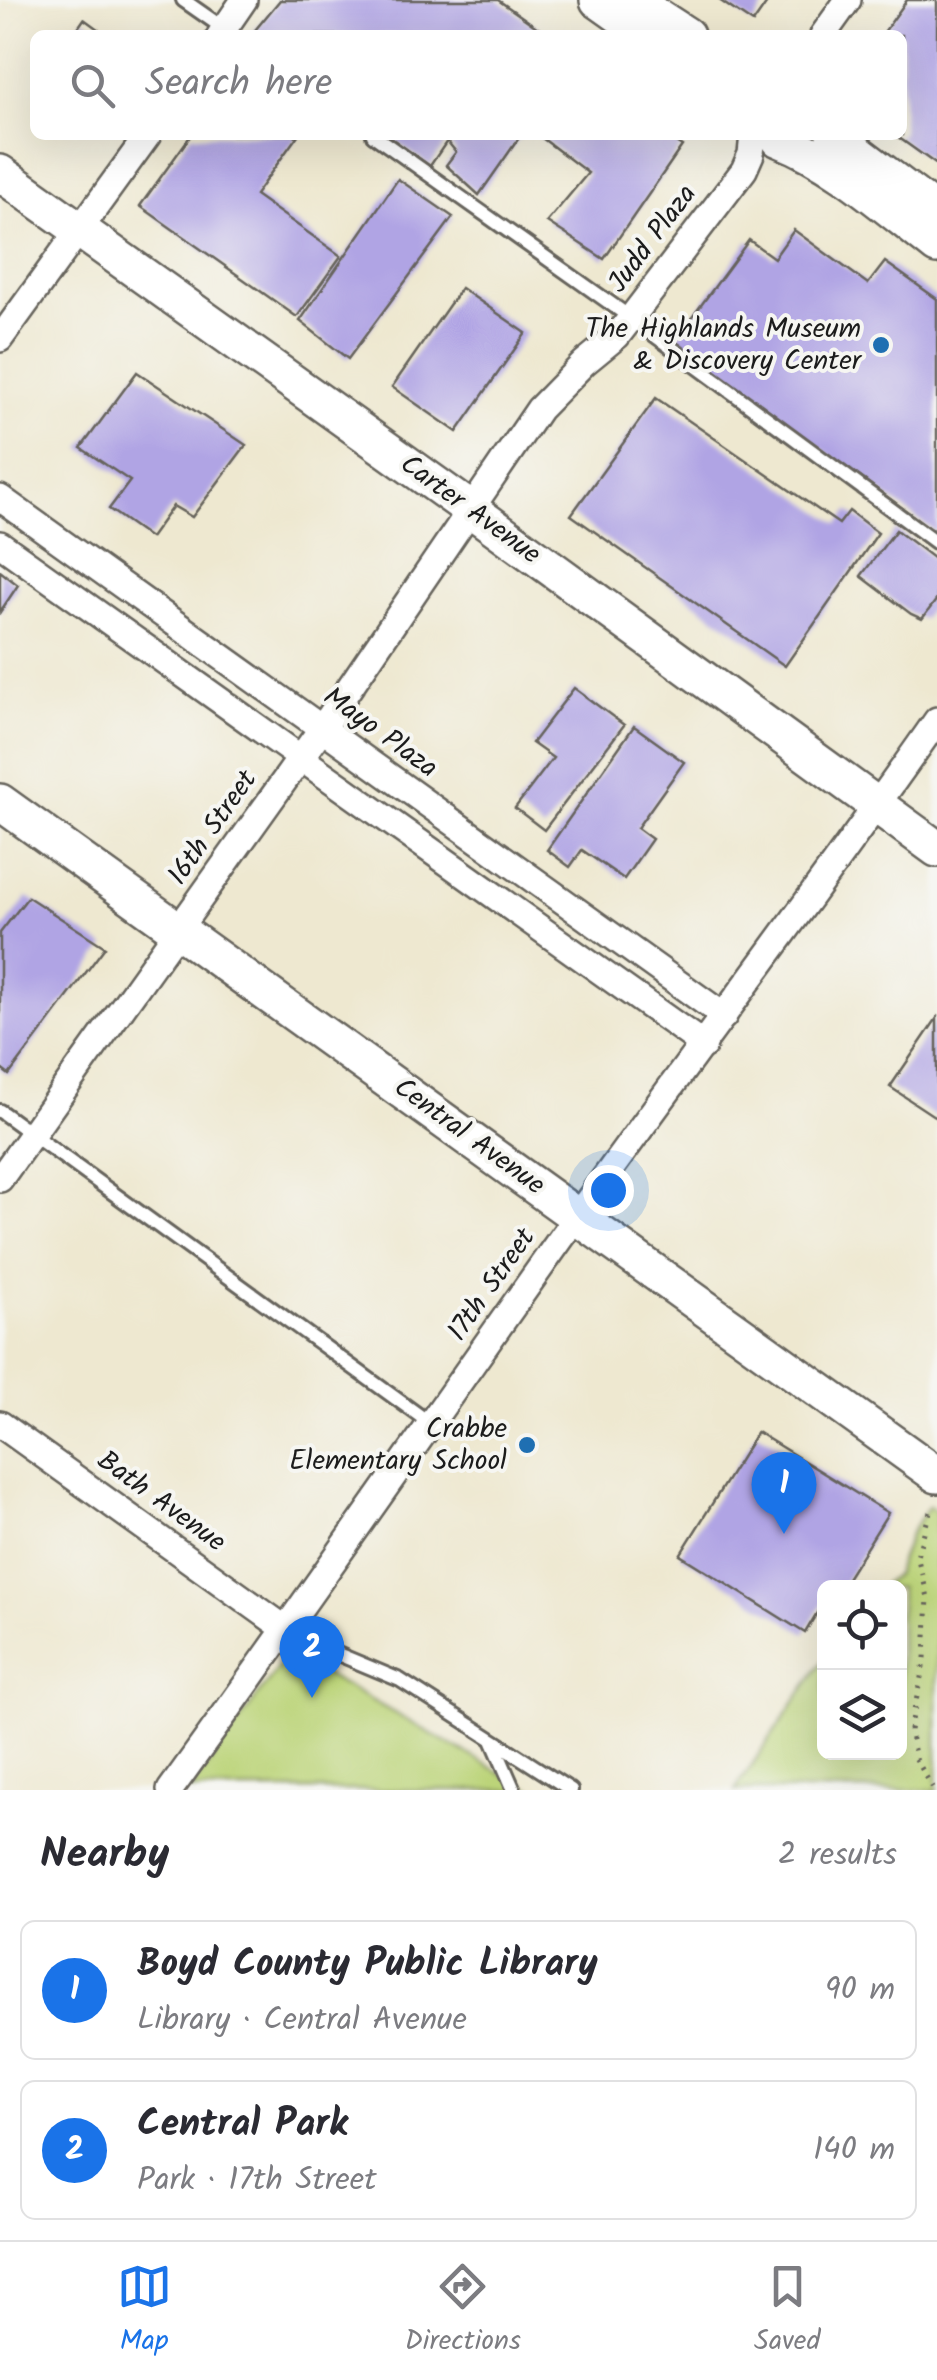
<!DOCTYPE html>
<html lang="en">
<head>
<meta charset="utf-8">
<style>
	body { margin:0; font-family:Kalam,sans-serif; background:#f7f7f7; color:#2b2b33 }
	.controls { position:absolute; right:30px; bottom:30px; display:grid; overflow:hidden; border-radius:15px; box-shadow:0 10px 40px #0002 }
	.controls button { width:90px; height:90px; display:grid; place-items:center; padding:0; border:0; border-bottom:2px solid #e1e1e2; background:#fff; color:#2b2b33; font:50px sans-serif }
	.you { position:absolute; left:608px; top:1190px; width:35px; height:35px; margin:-25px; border:8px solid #fff; border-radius:50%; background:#1a73e8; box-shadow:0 0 0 15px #1a73e833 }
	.badge { display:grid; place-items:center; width:65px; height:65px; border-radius:50%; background:#1a73e8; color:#fff; font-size:32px; font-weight:700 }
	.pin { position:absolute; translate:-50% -82px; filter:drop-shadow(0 2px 5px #0008) }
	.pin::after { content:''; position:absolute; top:52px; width:35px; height:30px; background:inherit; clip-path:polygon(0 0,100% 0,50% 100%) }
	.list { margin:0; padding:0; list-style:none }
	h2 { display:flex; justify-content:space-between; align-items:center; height:130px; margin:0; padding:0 40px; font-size:42px }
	h2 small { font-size:32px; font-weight:400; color:#7c7c81 }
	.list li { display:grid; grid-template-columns:65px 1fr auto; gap:30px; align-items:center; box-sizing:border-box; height:140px; margin:0 20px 20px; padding:0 20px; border:2px solid #e1e1e2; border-radius:15px }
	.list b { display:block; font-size:38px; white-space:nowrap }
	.list p { margin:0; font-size:32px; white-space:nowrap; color:#7c7c81 }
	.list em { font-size:32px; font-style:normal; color:#7c7c81 }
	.icon { flex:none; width:55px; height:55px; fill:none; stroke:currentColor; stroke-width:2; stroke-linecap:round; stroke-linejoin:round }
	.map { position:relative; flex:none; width:937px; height:1790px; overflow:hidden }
	.search { position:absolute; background:#fff; box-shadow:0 10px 40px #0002; left:30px; right:30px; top:30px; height:110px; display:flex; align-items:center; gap:25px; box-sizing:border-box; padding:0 35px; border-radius:15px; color:#7c7c81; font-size:38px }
	.sheet { height:450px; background:#fff }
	nav { display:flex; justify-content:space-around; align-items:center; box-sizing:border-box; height:140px; border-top:2px solid #e1e1e2; background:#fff; font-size:28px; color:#7c7c81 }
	nav a { display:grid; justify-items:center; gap:5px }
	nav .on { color:#1a73e8 }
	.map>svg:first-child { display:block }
	.green { fill:#bcd479; stroke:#6c784a; stroke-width:2.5 }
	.building { fill:#b0a4e4 }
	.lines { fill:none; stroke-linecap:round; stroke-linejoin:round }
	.lane-casing { stroke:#66635b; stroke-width:18 }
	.street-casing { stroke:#66635b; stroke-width:30 }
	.secondary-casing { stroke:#66635b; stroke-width:40 }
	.path { stroke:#66635b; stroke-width:5; stroke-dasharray:2.5 8; stroke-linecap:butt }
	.lane { stroke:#fff; stroke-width:12 }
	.street { stroke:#fff; stroke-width:25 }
	.secondary { stroke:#fff; stroke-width:35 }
	.poi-dot { fill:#1f6fb2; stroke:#f6f6f2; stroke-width:4 }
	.labels { text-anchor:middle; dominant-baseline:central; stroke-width:8; stroke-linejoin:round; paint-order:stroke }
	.street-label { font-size:28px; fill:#1c1c1c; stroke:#f6f6f2 }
	.poi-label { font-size:28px; fill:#1c1c1c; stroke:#f6f6f2; text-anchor:end }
</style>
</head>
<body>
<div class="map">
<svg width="937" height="1790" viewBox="0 0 937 1790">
	<rect width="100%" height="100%" fill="#f6f6f2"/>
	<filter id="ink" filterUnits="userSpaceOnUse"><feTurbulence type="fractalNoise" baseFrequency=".01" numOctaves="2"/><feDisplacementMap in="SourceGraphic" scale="20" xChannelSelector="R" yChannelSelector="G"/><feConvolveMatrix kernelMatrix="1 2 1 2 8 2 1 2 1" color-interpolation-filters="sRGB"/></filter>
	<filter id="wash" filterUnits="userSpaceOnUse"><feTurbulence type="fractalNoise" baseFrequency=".0048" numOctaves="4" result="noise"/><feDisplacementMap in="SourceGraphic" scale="40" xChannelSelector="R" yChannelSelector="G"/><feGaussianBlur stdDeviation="2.25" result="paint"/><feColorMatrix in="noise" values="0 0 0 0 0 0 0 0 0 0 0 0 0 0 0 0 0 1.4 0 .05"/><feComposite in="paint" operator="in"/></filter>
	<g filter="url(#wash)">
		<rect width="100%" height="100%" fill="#eee8d0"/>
		<g class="green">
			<path d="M929,1506L937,1512V1790H735L824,1659V1752H900V1588L881,1587L895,1575L910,1534Z"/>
			<path d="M288,1658L306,1664L532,1790H190L283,1661Z"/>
		</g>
		<g id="blocks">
			<g class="building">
				<path d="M280,0H498L548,35H251Z"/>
				<path d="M719,0H769L753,23Z"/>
				<path d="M907,0H937V165L895,135H902V35H882Z"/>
				<path d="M84,19L106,35H73Z"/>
				<path d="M191,135H298L255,195L341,256L297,317L140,206Z"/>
				<path d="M387,135H521L479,195L446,165L456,152L447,141L430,166Z"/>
				<path d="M538,135H665L682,146L604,259L547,222L588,173Z"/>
				<path d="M398,179L453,217L348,359L300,321Z"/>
				<path d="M794,230L868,284L885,262L937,299V533L674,342L749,240L774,258Z"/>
				<path d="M461,288L526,333L457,432L392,387Z"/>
				<path d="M137,372L246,445L192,517L173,506L150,538L109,509L130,481L81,448Z"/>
				<path d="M656,398L839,524L849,511L878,533L785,666L571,515Z"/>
				<path d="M896,530L937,561V599L922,619L911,614L861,576Z"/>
				<path d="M0,571L18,585L0,612Z"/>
				<path d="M574,688L624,725L544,830L515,808L553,758L532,743Z"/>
				<path d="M634,726L684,762L637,828L652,839L624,879L582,850L570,867L547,850Z"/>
				<path d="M28,897L105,947L9,1075L0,1068V933Z"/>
				<path d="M937,1018V1118L890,1087Z"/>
				<path d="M757,1432L888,1513L841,1588H824V1601L805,1633L680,1555Z"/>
			</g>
		</g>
	</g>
	<g filter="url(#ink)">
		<use href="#blocks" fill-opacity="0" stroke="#66635b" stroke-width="2.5"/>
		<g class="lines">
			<g class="lane-casing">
				<g id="lane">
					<path d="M183,0L226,30"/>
					<path d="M373,135L631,318L937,543"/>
					<path d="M0,1111L431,1424"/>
					<path d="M287,1630L321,1647L400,1680L571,1790"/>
					<path d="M493,1742L514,1790"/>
				</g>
			</g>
			<g class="street-casing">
				<g id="street">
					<path d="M220,35L244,0"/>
					<path d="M823,35L848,0"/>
					<path d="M0,339L148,135"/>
					<path d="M0,498L724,1016"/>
					<path d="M0,544L704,1045"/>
					<path d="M0,1179L322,728L539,409L584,363L617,336L631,318L744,170L751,154L753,135"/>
					<path d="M0,1424L287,1630"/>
					<path d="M170,1790C308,1600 441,1407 577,1216C696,1050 820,888 937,720"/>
				</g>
			</g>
			<g class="secondary-casing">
				<g id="secondary">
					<path d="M598,0L646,34"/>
					<path d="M632,0L686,35"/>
					<path d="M834,135L937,213"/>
					<path d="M779,139C838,162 887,208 937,246"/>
					<path d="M0,173L470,509L937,849"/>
					<path d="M0,802L937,1475"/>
				</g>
			</g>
			<path class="path" d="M930,1512L917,1556L928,1597L925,1658L910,1730L916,1759L934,1790"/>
			<use href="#lane" class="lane"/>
			<use href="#street" class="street"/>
			<use href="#secondary" class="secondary"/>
		</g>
	</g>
	<g class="poi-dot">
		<circle cx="881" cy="345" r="10"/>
		<circle cx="527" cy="1445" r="10"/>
	</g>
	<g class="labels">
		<g class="street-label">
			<text transform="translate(653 239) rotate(-53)">Judd Plaza</text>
			<text transform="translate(470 510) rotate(36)">Carter Avenue</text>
			<text transform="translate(380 733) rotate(36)">Mayo Plaza</text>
			<text transform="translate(213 828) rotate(-55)">16th Street</text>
			<text transform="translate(469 1137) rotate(36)">Central Avenue</text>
			<text transform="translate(492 1285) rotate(-55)">17th Street</text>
			<text transform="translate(161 1502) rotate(36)">Bath Avenue</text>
		</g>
		<g class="poi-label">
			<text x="861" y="329">The Highlands Museum<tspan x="861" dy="32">&amp; Discovery Center</tspan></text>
			<text x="507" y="1429">Crabbe<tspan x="507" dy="32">Elementary School</tspan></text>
		</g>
	</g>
</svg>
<div class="controls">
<button><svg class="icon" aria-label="locate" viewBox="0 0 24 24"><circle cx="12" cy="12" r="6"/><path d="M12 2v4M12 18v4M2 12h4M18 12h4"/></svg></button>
<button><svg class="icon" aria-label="layers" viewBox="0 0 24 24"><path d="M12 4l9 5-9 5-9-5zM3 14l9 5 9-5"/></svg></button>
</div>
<div class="you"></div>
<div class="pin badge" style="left:784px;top:1534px">1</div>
<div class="pin badge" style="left:312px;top:1698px">2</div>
<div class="search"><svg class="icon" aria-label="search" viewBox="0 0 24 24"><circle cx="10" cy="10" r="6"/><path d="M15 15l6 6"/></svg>Search here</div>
</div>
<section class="sheet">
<h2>Nearby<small>2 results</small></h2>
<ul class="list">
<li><span class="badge">1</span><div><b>Boyd County Public Library</b><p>Library · Central Avenue</p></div><em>90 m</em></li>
<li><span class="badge">2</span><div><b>Central Park</b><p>Park · 17th Street</p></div><em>140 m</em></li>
</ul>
</section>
<nav>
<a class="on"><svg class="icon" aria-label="map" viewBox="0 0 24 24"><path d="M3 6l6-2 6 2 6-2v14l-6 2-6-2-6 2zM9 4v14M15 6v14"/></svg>Map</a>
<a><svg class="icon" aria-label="directions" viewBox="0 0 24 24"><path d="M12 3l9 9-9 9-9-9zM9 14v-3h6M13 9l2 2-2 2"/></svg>Directions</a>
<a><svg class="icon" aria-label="saved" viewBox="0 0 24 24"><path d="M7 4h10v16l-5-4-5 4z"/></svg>Saved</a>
</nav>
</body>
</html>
